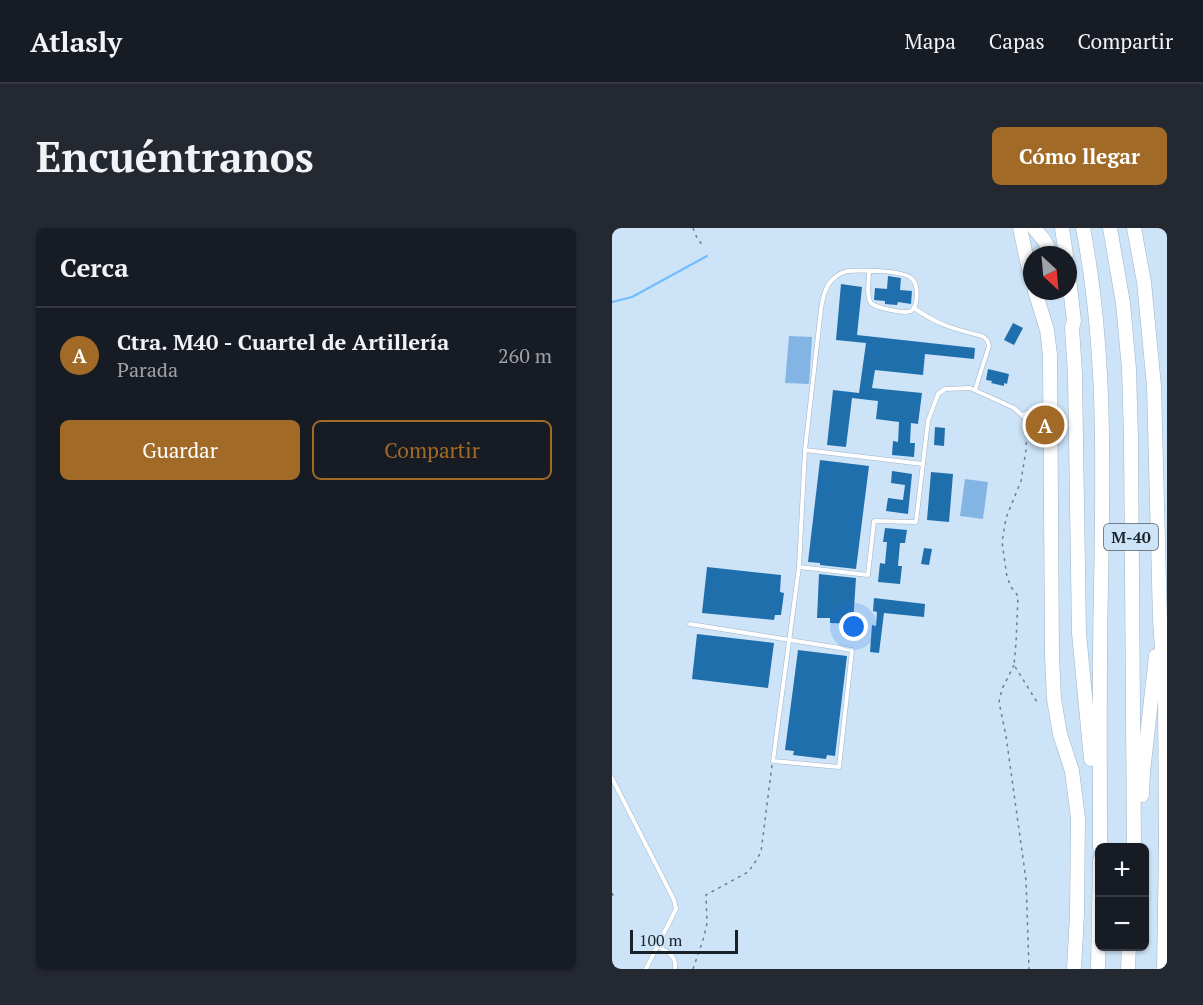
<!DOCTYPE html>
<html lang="es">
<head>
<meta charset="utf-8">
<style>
	body { margin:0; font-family:"PT Serif",serif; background:#242831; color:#f1f3f6 }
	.controls { position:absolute; right:18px; bottom:18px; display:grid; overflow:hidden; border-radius:9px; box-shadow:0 2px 4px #0004 }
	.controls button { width:54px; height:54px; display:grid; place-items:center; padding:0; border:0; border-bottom:2px solid #363941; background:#171b24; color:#f1f3f6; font:30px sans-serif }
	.compass { position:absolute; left:411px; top:18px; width:54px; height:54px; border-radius:50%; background:#171b24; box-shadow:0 2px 4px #0004; rotate:154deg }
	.scale { position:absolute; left:18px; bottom:15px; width:108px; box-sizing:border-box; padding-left:6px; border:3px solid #192128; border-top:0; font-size:16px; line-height:21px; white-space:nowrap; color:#192128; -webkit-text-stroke:4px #cde3f8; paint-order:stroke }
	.you { position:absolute; left:242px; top:399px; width:21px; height:21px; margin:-15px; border:4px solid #fff; border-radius:50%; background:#1a73e8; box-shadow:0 0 0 9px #1a73e833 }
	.badge { display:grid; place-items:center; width:39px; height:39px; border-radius:50%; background:#a26a27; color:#fff; font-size:20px; font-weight:700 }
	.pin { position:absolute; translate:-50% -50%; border:3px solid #fff; box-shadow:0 2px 6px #0006 }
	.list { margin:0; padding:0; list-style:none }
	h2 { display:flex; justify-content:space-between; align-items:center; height:78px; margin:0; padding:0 24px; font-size:26px }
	h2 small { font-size:20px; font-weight:400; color:#9ea1a6 }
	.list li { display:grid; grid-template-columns:39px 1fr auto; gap:18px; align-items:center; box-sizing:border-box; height:96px; padding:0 24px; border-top:2px solid #363941 }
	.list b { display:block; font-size:22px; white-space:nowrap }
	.list p { margin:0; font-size:20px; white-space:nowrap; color:#9ea1a6 }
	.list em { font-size:20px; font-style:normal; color:#9ea1a6 }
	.actions { display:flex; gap:12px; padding:18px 24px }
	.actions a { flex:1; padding:14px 0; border:2px solid #a26a27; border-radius:9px; text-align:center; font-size:21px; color:#a26a27 }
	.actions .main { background:#a26a27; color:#fff }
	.map { position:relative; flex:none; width:555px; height:741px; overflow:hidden; border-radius:9px }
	header { display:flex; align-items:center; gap:36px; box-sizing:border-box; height:84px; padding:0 30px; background:#171b24; border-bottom:2px solid #363941 }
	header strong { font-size:28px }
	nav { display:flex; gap:33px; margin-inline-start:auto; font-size:21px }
	.intro { display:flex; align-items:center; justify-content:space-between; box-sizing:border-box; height:144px; padding:0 36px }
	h1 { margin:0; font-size:42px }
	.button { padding:15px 27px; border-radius:9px; background:#a26a27; color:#fff; font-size:21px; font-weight:700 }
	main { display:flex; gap:36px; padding:0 36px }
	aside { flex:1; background:#171b24; border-radius:9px; box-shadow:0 2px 4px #0004 }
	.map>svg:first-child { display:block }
	.green { fill:#83b5e4 }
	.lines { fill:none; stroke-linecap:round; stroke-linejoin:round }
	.stream { stroke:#71bcff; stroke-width:2 }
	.building { fill:#206fad }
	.service-casing { stroke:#9eb3c7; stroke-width:5 }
	.motorway-casing { stroke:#9eb3c7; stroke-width:15 }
	.path { stroke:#6f7e8b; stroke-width:1.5; stroke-dasharray:3 4.5; stroke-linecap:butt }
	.service { stroke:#fff; stroke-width:4 }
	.motorway { stroke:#fff; stroke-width:14 }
	.labels { text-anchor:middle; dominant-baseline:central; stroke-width:4.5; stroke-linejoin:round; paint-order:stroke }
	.shield { fill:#cde3f8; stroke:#4f5b66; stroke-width:1.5 }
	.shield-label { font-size:16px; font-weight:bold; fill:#192128 }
</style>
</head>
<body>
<header>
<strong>Atlasly</strong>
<nav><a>Mapa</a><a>Capas</a><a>Compartir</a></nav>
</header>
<div class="intro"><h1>Encuéntranos</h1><a class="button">Cómo llegar</a></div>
<main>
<aside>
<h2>Cerca<small></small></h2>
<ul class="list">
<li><span class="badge">A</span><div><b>Ctra. M40 - Cuartel de Artillería</b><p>Parada</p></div><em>260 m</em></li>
</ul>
<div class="actions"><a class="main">Guardar</a><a>Compartir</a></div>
</aside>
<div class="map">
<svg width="555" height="741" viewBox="0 0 555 741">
	<rect width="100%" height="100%" fill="#cde3f8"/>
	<g class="green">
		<path d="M177,108L200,109L197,156L173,155Z"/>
		<path d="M353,251L376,254L371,291L348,288Z"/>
	</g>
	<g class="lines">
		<path class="stream" d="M0,74L20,69L95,28"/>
	</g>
	<g class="building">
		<path d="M276,48L289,50L288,62L300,63L299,76L286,74L285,77L273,76V73L262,72L263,60L275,61Z"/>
		<path d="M229,56L250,59L245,107L363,120L362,131L313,126L311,147L263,142L260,160L310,165L306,196L299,195L298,215H303L302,229L280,227L281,213L286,214L287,194L264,191L266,173L240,170L234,219L215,217L221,162L247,165L254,115L224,112Z"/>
		<path d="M401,95L411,100L402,117L392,112Z"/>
		<path d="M376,141L397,146L395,156L392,155V158L379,155L380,153L374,152Z"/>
		<path d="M323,199L333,200L332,218L322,217Z"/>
		<path d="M208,232L257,238L244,341L208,337V335L196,334Z"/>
		<path d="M280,243L300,246L296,286L274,283L276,270L291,272L293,257L279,255Z"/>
		<path d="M319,244L341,246L337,294L315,292Z"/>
		<path d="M273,300L295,302L293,315H288L286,338H290L288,356L266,354L268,335L273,336L275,314H271Z"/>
		<path d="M312,320L320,321L317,337L309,336Z"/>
		<path d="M95,339L169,347L168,364L172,365L169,387H163L162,392L90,385Z"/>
		<path d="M207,346L244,350L241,396L218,395V390H205Z"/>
		<path d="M262,370L313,376L312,389L272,385L267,425L258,424L260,397L264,398L265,384L261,383Z"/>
		<path d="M85,406L162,415L156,460L80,451Z"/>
		<path d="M186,422L235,428L223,528L215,527L214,531L181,527L182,523L173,522Z"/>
	</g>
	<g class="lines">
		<g class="service-casing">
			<g id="service">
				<path d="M302,80C326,97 342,101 370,108C374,110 376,112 377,118L363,162"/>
				<path d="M410,187L427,180L435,174"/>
				<path d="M193,222L311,236"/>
				<path d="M187,339L256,347L262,293L304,294L316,193L326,166L333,161L358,160L402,180L426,202L433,213"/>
				<path d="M78,396L240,422L227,539L161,533L187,339L193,222L209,81C211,71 212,60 220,52C224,48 230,44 236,43C248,42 290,42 299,50C306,55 305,68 304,75C303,78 302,81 299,83C293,86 264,80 259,75C254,69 257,52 257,44"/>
				<path d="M0,550L62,672L64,681L34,741"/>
				<path d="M45,718C55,723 65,728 63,741"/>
			</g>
		</g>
		<g class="motorway-casing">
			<g id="motorway">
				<path d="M408,0L415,33L420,51"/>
				<path d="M422,0L432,12L440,27"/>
				<path d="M450,0L454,27"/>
				<path d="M471,0C494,119 491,239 489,359C487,446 488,533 488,620"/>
				<path d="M498,0L511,75L517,141L519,210L522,620"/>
				<path d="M522,0L532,54L542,158L548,392L553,463L554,617L552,741"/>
				<path d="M456,42L462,93L460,100L463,146L467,405L479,531"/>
				<path d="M423,63L435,102L438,127L440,428L442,471L448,506L460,543L466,590L465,686L462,741"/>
				<path d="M530,567L531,544L544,428"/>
				<path d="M486,741L488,632"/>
				<path d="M516,741L517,718"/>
			</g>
		</g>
		<g class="path">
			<path d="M81,0L85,10L91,18"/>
			<path d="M415,199L414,222L409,253L394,290L390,314L395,349L399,359L406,368L404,415L402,437L425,474"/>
			<path d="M402,437L390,461L387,474L394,508L414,652L417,741"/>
			<path d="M0,665L2,669"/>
			<path d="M81,741L92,709L95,695L94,667L136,644L142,636L149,624L160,537"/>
		</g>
		<use href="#service" class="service"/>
		<use href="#motorway" class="motorway"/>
	</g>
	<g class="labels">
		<rect class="shield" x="492" y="296" width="54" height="26" rx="4.5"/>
		<g class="shield-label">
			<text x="519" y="309">M-40</text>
		</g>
	</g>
</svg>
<div class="controls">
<button>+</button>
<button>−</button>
</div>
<svg class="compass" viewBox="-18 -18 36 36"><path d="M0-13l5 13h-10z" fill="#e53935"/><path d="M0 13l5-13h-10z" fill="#9ea1a6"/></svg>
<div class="scale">100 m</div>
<div class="you"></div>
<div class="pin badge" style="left:433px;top:197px">A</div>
</div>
</main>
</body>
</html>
